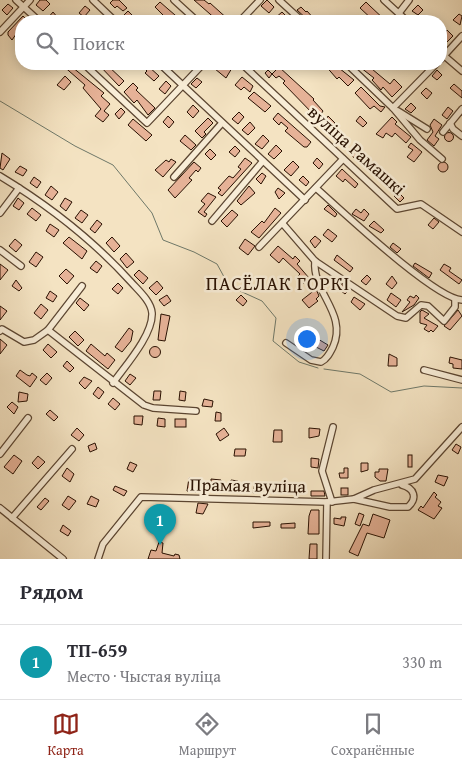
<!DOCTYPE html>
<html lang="ru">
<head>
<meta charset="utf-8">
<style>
	body { margin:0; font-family:"Gentium Book Plus",serif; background:#f2f2f3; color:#2b2b33 }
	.you { position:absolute; left:306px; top:338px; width:18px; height:18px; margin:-12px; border:4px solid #fff; border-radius:50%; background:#1a73e8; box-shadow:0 0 0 8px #1a73e833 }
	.badge { display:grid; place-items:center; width:32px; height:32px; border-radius:50%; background:#8f2418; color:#fff; font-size:16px; font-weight:700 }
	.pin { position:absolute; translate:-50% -41px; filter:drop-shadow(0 1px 2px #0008) }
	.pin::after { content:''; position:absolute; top:26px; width:18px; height:15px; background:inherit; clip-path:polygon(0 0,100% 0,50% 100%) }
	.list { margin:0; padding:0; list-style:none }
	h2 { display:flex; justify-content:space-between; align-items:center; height:65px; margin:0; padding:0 20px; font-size:21px }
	h2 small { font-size:16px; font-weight:400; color:#7c7c81 }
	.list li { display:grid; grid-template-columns:32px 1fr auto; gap:15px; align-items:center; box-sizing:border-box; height:75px; padding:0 20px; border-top:1px solid #e1e1e2 }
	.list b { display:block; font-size:19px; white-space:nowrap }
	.list p { margin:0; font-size:16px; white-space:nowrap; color:#7c7c81 }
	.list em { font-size:16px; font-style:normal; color:#7c7c81 }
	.icon { flex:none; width:28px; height:28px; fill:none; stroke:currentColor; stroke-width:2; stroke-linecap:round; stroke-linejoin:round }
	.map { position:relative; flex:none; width:462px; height:559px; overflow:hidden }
	.search { position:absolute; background:#fff; box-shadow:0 2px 12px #0003; left:15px; right:15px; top:15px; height:55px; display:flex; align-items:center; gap:12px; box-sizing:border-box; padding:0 18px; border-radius:20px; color:#7c7c81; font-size:19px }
	.sheet { height:140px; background:#fff }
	nav { display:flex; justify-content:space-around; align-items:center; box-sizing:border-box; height:70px; border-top:1px solid #e1e1e2; background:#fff; font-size:14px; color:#7c7c81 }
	nav a { display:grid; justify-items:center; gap:2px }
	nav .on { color:#8f2418 }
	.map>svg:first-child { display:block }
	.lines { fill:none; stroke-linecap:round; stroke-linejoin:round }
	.stream { stroke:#6e7869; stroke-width:1 }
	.building { fill:#e6b297; stroke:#281001 }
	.minor-casing { stroke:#5b4531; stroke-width:8 }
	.minor { stroke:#f8edd7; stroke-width:5.5 }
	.labels { text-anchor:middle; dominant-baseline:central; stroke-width:5; stroke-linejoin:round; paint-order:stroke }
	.street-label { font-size:18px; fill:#281001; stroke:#f8edd7 }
	.neighbourhood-label { font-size:19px; letter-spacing:1px; fill:#281001; stroke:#f8edd7 }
</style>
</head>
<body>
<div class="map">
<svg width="462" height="559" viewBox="0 0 462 559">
	<rect width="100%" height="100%" fill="#f4e3c2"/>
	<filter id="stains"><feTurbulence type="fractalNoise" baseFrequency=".004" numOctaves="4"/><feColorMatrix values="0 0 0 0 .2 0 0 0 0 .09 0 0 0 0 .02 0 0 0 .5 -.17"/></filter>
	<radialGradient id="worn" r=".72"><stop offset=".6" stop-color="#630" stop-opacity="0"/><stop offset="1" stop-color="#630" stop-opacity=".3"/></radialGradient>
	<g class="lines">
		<g class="stream">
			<path d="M0,101L75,146L113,165L152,213L163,240L194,252L217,264L229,286L262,301L276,318L273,341L299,362L318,368"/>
			<path d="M324,369L360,374L391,392L424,386L462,388"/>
		</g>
	</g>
	<g class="building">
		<path d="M40,0H46L50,4L43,11L36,5Z"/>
		<path d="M113,0H119L127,8L123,11L117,6L115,8L110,3Z"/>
		<path d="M194,0H204L209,4L210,3L230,21H218Z"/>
		<path d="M267,0L274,7L269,13L261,6Z"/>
		<path d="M160,2L168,9L182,21H170L164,16L155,7Z"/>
		<path d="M366,2L370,6L386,21H374L360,8Z"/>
		<path d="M8,4L13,8L7,15L2,10Z"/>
		<path d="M418,5L423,10L418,15L412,11Z"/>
		<path d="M85,6L90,10L84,17L79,13Z"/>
		<path d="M301,7L306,12L307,11L316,21H309L297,10Z"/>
		<path d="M128,11L133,16L127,21L123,16Z"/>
		<path d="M53,12L58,18L55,21H49L47,19Z"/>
		<path d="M282,12L287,17L283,21H276L274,19Z"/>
		<path d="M459,14L462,16L460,25L453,20Z"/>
		<path d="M23,16L28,21H21V27L12,40L8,35V32Z"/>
		<path d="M441,29L445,33L447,30L453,36L447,42L441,36Z"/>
		<path d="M61,64H75L72,67L104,93L101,96L110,104L104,111L109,115L103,122L95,116L101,109L83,88L85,85Z"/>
		<path d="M98,64H106L124,81L119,86Z"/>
		<path d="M140,64H150L148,66L159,76L154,81L145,73L147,71Z"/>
		<path d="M209,64H228L232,68L226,78Z"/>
		<path d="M324,64H334L354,80L348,86L339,77L337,79Z"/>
		<path d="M356,64H366L390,84L394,79L402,87L392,97L383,87L381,90L372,80L374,78Z"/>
		<path d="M279,67L314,99L313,100L323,111L321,114L316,117L283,83L285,81L279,76L276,78L272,74L269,78L265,73L268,70L272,74Z"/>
		<path d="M437,70L442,75L437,80L432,76Z"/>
		<path d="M65,76L71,82L64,90L57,85Z"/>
		<path d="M242,77L253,86L250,92L244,87L241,90L235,85Z"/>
		<path d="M197,78L202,82L196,88L191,84Z"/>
		<path d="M166,81L171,86L165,94L159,89Z"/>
		<path d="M133,83L138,88L136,90L155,108L148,115L137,100L134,103L124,92Z"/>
		<path d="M454,84L462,91V98L450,88Z"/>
		<path d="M361,87L380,106L385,107L381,112L374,106L370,109L355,93Z"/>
		<path d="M426,88L432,93L427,99L421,93Z"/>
		<path d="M254,92L271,106L265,112L248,98Z"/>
		<path d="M411,103L416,108L411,113L405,109Z"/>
		<path d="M193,105L199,111L193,118L187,112Z"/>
		<path d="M448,107L453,111L447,119L442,115Z"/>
		<path d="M121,108L125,112L119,119L115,114Z"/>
		<path d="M239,112L244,117L238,124L232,119Z"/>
		<path d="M278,113L311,142L307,147H304L285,131L288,128L281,122L279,125L273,119Z"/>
		<path d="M168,116L174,122L169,128L163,122Z"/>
		<path d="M328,116L335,123L329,129L324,124Z"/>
		<path d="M360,116L367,123L363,127L356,121Z"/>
		<path d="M392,117L397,122L395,124L411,137L406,143L395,133L392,137L386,133L383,138L376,134Z"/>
		<path d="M208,118L213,123L204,132L206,134L202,138L195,131Z"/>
		<path d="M133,119L152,135L146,141L128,125Z"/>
		<path d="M434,119L442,125L435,136L439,139L434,146L427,140L433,132L430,125Z"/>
		<path d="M250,122L255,128L248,135L242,130Z"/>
		<circle cx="449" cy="137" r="4.5"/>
		<path d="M340,133L348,140L343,145L335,138Z"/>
		<path d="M185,135L196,145L191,150L180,141Z"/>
		<path d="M263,135L269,141L262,149L255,144Z"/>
		<path d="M411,143L422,152L414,162L407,157L413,150L408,147Z"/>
		<path d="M276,145L282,151L274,159L268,154Z"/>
		<path d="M235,146L240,151L235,157L229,152Z"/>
		<path d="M360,148L365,153L358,161L352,156Z"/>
		<path d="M210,149L216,155L211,160L205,154Z"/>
		<path d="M2,153L10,159L3,170L0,168Z"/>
		<path d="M245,158L252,163L222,196L218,193L221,190L218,188L229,176L233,178L241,169L238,167Z"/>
		<path d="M317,158L323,164L319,169L313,163Z"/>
		<path d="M171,159L176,162L163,177L155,170L166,160L169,162Z"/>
		<path d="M293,161L299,167L291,176L284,170Z"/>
		<path d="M194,162L201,168L198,172L196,170L189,178L192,180L175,198L168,190Z"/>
		<path d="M375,162L380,167L377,171L381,175L378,179L368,170Z"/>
		<circle cx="443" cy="167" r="5"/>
		<path d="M20,166L27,170L23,176L15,172Z"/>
		<path d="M342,169L358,184L355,188L345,179L343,182L336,176Z"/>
		<path d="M262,173L266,176L261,184L256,179Z"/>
		<path d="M303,176L309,182L306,186L299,180Z"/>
		<path d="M34,177L41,182L37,188L30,183Z"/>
		<path d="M388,179L395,186L391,190L384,184Z"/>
		<path d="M51,186L58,192L52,200L45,195Z"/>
		<path d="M249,186L255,193L241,205L237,201Z"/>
		<path d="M278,188L285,193L279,199L275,192Z"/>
		<path d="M398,192L404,198L400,202L394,196Z"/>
		<path d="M208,193L216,197L204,212L207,214L205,217L198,212L205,204L201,201Z"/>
		<path d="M18,198L24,203L19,210L13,206Z"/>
		<path d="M65,198L72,202L66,211L60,206Z"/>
		<path d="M328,205L337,214L335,217L324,209Z"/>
		<path d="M32,208L41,215L36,221L27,214Z"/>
		<path d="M275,208L281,213L259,238L251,232L262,221L264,223Z"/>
		<path d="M356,209L361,213L364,209L369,214L364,221L352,214Z"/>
		<path d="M81,210L88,215L82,223L75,218Z"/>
		<path d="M232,210L238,215L227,227L221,221Z"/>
		<path d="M434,218L439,222L433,229L428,225Z"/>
		<path d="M97,220L102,224L95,233L90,229Z"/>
		<path d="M374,221L384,230L381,233L369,226Z"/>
		<path d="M50,224L59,230L54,237L46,231Z"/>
		<path d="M328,229L337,236L332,242L323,235Z"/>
		<path d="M315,236L321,241L315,248L310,241Z"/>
		<path d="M69,237L87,251L82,259L63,243Z"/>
		<path d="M112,237L120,246L114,252L106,243Z"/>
		<path d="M15,239L22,245L16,252L9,246Z"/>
		<path d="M245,239L255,246L248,255L239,248Z"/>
		<path d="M393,243L401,249L397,253L390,247Z"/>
		<path d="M278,246L293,259L295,256L300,261L297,264L309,278L304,284L297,277L300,274L283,258L279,263L270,255Z"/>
		<path d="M36,252L43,257L36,267L29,262Z"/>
		<path d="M126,253L134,262L127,268L120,259Z"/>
		<path d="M337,255L353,268L350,272L334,260Z"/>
		<path d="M96,261L102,266L97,273L90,268Z"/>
		<path d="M415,263L432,273L429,278L413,266Z"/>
		<path d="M0,264L8,270L0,280Z"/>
		<path d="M444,264L451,268L449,271L462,280L459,284L440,270Z"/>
		<path d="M66,269L74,276L67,284L59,276Z"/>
		<path d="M139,270L148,278L143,284L134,275Z"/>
		<path d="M367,275L371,279L366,285L361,281Z"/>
		<path d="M392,276L397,283L392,289L386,284Z"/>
		<path d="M16,280L22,288L19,291L12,286Z"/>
		<path d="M157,281L163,288L156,295L149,288Z"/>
		<path d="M118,283L123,288L118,294L112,289Z"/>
		<path d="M340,283L349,290L345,294L336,287Z"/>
		<path d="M316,289L319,296L316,299L318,301L309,308L302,300Z"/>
		<path d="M50,291L57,296L53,302L46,298Z"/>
		<path d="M391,293L401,300L396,307L387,300Z"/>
		<path d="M167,295L171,301L164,306L159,300Z"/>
		<path d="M241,295L247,301L243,306L236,300Z"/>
		<path d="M416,295L419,298L414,305L402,312L410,302L407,300L410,296L414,298Z"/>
		<path d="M354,297L365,304L360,310L351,302Z"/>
		<path d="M80,298L89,305L84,311L76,303Z"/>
		<path d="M41,304L48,310L41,319L34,313Z"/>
		<path d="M0,306L7,311L0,320Z"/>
		<path d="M422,310L429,314L424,318L438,326L433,332L431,330L429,332L424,329L427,325L420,323V312Z"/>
		<path d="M458,310L462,316L450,330L444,326Z"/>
		<path d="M161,314L170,316L165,341L158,340Z"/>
		<path d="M129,328L133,331L131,341L122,352L115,347Z"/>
		<path d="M75,331L84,340L78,346L69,337Z"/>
		<path d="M0,339L7,345L0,354Z"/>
		<path d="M318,339L328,345L324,351L314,346Z"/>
		<path d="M48,344L57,352L51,358L43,350Z"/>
		<path d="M91,344L105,356L107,353L115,360L108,369L86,351Z"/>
		<circle cx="155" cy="352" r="5.5"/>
		<path d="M389,354L397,358V366H388Z"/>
		<path d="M450,357L462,360V369L453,368V364L449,363Z"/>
		<path d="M67,361L74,368L70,372L63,366Z"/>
		<path d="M20,370L27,375L30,376L32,373L37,377L30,387L16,376Z"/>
		<path d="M47,373L52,378L46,385L40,380Z"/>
		<path d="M130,374L136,378L130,385L125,381Z"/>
		<path d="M84,377L92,381L85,389L79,383Z"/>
		<path d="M98,387L104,392L99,399L93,394Z"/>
		<path d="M154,391H161L160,400H153Z"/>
		<path d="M180,391L186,392L185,401L179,400Z"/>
		<path d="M19,392L28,394L27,401L18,402Z"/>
		<path d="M113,398L120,404L115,410L108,404Z"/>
		<path d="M204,399L213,401L212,407L202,406Z"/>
		<path d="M12,402L18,407L14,414L7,407Z"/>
		<path d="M50,410L58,417L54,421L46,414Z"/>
		<path d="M216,412L221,413V421H215Z"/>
		<path d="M134,416H143L142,425L134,424Z"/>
		<path d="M158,418L165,419V427L157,426Z"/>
		<rect x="175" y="419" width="11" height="8"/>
		<path d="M77,428L84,435L79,441L71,435Z"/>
		<path d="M224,428L229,435L220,441L216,434Z"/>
		<path d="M309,428L320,429L319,436L309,438Z"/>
		<path d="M274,430H282V442H273Z"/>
		<path d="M95,443L97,449L90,452L88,446Z"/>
		<path d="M456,444L461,447L458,454L452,450Z"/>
		<path d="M235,449H246L245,456H234Z"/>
		<path d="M14,455L22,461L13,474L4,467Z"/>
		<rect x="408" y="455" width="4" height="12"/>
		<path d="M38,456L45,462L38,469L32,463Z"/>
		<path d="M311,458L319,459L318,468L311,467Z"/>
		<path d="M130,462L137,465L133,472L127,469Z"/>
		<path d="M361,463H368V470L361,472Z"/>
		<path d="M67,468L74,474L70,482L62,476Z"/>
		<path d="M344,468H348V478H340L339,473H344Z"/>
		<path d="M379,469H388L386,481H380L375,477V472H379Z"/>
		<path d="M438,475L448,477L444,486L435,482Z"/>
		<path d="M189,478L198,479L196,492L187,491Z"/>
		<path d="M211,479L221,480L220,486L211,485Z"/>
		<path d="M231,480L238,481L237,490H230Z"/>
		<path d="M115,486L127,491L124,496L113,490Z"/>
		<path d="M254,486L264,487V491L253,493Z"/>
		<rect x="272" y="486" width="10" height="7"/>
		<rect x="341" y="488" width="7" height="7"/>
		<path d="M311,491H324L325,496H311Z"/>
		<path d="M434,492L437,495L435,497L441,502L438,506L442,508L434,519L418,510L421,506L423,508Z"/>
		<path d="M68,496L76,501L69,510L62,505Z"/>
		<path d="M91,496L99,500L96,507L87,504Z"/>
		<path d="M45,498L49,501L41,510L37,507Z"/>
		<path d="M198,503L208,504L203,514L196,513Z"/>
		<path d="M311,510H319V534H308L309,516Z"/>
		<path d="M359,513L364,515L360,526L355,524Z"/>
		<path d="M373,514L390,520L384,538L367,533L358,556L349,552L363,524L369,526Z"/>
		<path d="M341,517H346L344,526L334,524V518L341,519Z"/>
		<path d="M253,522H270V526L253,528Z"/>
		<path d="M295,523V528H281V524Z"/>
		<path d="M63,525L71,531L68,536L60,531Z"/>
		<path d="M159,542L163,543L162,553L174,556L175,554L179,555L180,559H148L151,550L156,551Z"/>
		<path d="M310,544H317V559H309Z"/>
	</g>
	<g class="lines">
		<g class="minor-casing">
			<g id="minor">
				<path d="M16,0L39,21"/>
				<path d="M93,0L115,21"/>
				<path d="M174,0L197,21"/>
				<path d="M279,0L302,21"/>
				<path d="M384,0L407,21"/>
				<path d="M399,13L409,0"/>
				<path d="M240,21L260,0"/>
				<path d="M0,32L30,0"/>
				<path d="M441,53L462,71"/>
				<path d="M441,59L462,36"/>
				<path d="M84,64L147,123L203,64"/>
				<path d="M160,64L305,200"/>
				<path d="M242,64L397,209L421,204L462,232"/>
				<path d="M347,64L393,108L420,140L442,159"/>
				<path d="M393,108L436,64"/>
				<path d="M398,111L427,129"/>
				<path d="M450,123L453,129L462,136"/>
				<path d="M443,132L462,109"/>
				<path d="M0,176C48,205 93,240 131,282C138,290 151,301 152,313C153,335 125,366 113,383"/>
				<path d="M174,177L222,123"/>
				<path d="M316,188C341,210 435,299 462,300"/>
				<path d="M0,213L19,188"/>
				<path d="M212,221L263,161"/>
				<path d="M283,224L315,261L397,316L406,318L421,305L428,306L444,321L455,307V300"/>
				<path d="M259,247L343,159"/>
				<path d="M0,250L21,266"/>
				<path d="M48,330L82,286"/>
				<path d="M0,331L2,329L24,342L34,340L48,330L144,405L153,408L196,411"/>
				<path d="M286,343L311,360L321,362C327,359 330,353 333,347C348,313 312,293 315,261"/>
				<path d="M424,370L462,380"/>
				<path d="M0,454L28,418"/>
				<path d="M354,499L390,507H408C418,498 414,488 402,485"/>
				<path d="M332,502L322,471L333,427"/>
				<path d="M0,508L63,559"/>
				<path d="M12,518L72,449"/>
				<path d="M98,559L103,544L141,497L327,502L354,499L374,490L415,479L462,427"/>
				<path d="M326,559L327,502"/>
			</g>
		</g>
		<use href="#minor" class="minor"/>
	</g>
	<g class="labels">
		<g class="street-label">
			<text transform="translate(357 150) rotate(42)">вуліца Рамашкі</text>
			<text transform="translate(248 485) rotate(1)">Прамая вуліца</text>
		</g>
		<g class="neighbourhood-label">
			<text x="278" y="283">ПАСЁЛАК ГОРКІ</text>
		</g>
	</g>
	<rect width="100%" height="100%" filter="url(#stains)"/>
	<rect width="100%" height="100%" fill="url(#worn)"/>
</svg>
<div class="you"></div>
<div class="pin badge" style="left:160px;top:545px;background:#0f9aa8">1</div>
<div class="search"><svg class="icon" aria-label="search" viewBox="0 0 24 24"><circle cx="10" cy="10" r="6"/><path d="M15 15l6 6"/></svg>Поиск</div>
</div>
<section class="sheet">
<h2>Рядом<small></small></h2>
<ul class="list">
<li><span class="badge" style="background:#0f9aa8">1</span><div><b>ТП-659</b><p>Место · Чыстая вуліца</p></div><em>330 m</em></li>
</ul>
</section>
<nav>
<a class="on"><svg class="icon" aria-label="map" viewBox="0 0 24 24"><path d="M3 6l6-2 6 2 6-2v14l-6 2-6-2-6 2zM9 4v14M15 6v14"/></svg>Карта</a>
<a><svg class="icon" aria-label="directions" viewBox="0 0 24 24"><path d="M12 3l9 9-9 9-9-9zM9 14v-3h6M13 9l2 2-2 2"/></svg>Маршрут</a>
<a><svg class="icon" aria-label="saved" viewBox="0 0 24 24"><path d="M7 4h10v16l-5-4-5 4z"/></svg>Сохранённые</a>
</nav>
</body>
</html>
